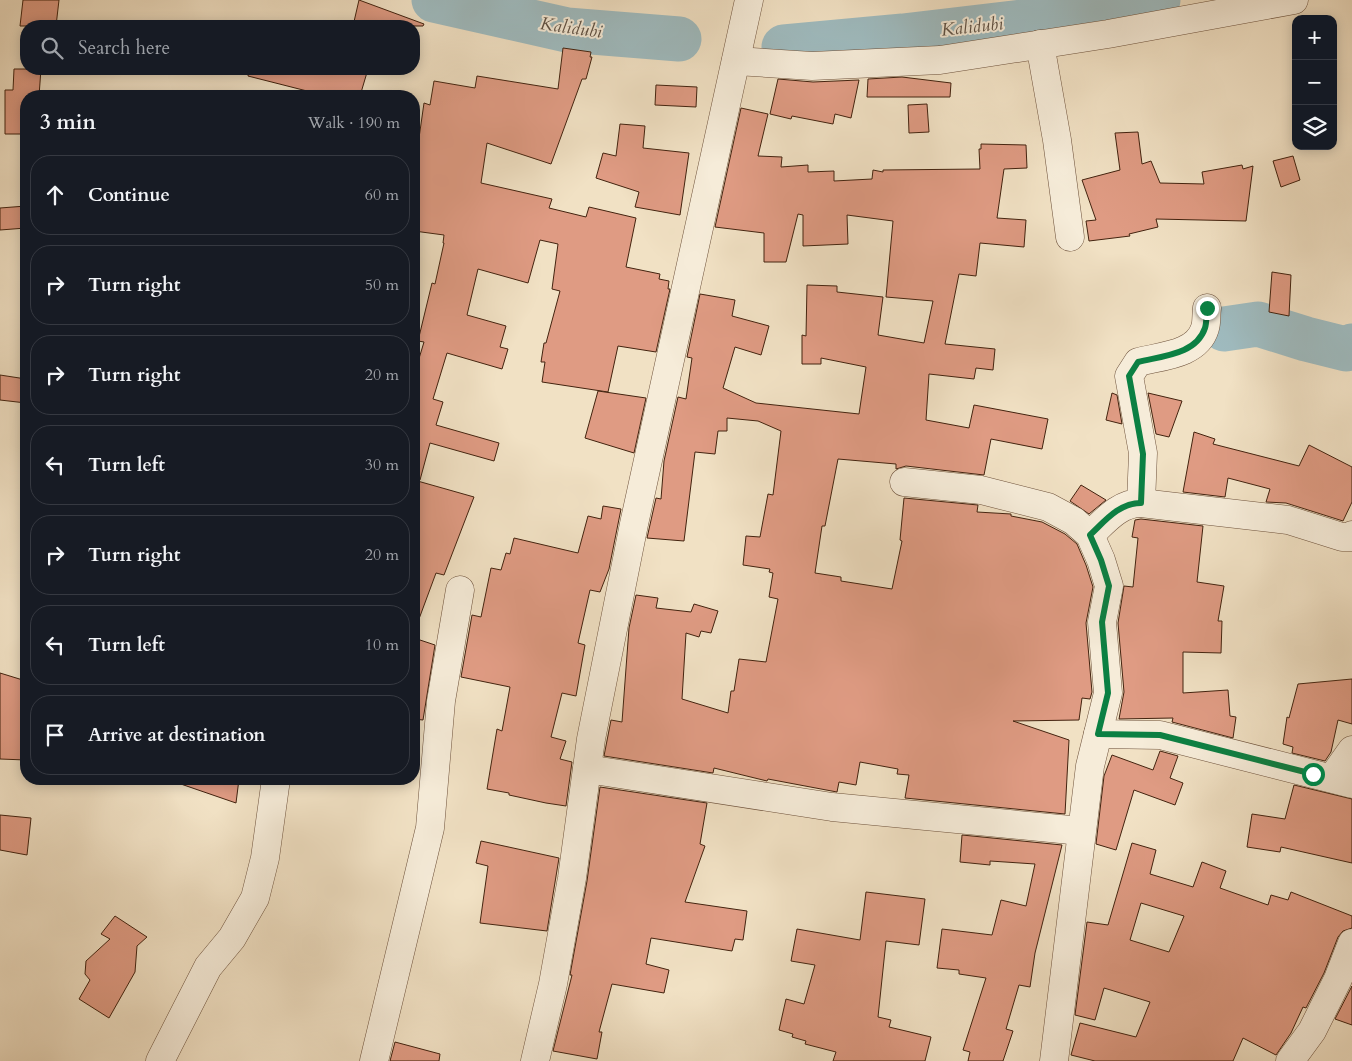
<!DOCTYPE html>
<html lang="en">
<head>
<meta charset="utf-8">
<style>
	body { margin:0; font-family:Cardo,serif; background:#20242c; color:#f1f3f6 }
	.controls { position:absolute; right:15px; top:15px; display:grid; overflow:hidden; border-radius:10px; box-shadow:0 2px 12px #0003 }
	.controls button { width:45px; height:45px; display:grid; place-items:center; padding:0; border:0; border-bottom:1px solid #363941; background:#171b24; color:#f1f3f6; font:25px sans-serif }
	.stop { position:absolute; width:15px; height:15px; margin:-11px; border:4px solid #0b8043; border-radius:50%; background:#fff }
	.stop.end { background:#0b8043; border-color:#fff; box-shadow:0 1px 5px #0008 }
	.list { margin:0; padding:0; list-style:none }
	h2 { display:flex; justify-content:space-between; align-items:center; height:65px; margin:0; padding:0 20px; font-size:21px }
	h2 small { font-size:16px; font-weight:400; color:#9ea1a6 }
	.list li { display:grid; grid-template-columns:32px 1fr auto; gap:15px; align-items:center; box-sizing:border-box; height:80px; margin:0 10px 10px; padding:0 10px; border:1px solid #363941; border-radius:20px }
	.list b { display:block; font-size:19px; white-space:nowrap }
	.list em { font-size:16px; font-style:normal; color:#9ea1a6 }
	.icon { flex:none; width:28px; height:28px; fill:none; stroke:currentColor; stroke-width:2; stroke-linecap:round; stroke-linejoin:round }
	.map { position:relative; flex:none; width:1352px; height:1061px; overflow:hidden }
	.search { position:absolute; background:#171b24; box-shadow:0 2px 12px #0003; left:20px; top:20px; width:400px; height:55px; display:flex; align-items:center; gap:12px; box-sizing:border-box; padding:0 18px; border-radius:20px; color:#9ea1a6; font-size:19px }
	.panel { position:absolute; background:#171b24; box-shadow:0 2px 12px #0003; left:20px; top:90px; width:400px; height:695px; border-radius:20px }
	.map>svg:first-child { display:block }
	.lines { fill:none; stroke-linecap:round; stroke-linejoin:round }
	.river { stroke:#9fbbbf; stroke-width:45 }
	.building { fill:#df9b83; stroke:#43230f; fill-rule:evenodd }
	.minor-casing { stroke:#6e523c; stroke-width:29 }
	.minor { stroke:#f6ecd9; stroke-width:28 }
	.route { stroke:#0b8043; stroke-width:6 }
	.labels { text-anchor:middle; dominant-baseline:central; stroke-width:4; stroke-linejoin:round; paint-order:stroke }
	.water-label { font-size:18px; font-style:italic; fill:#5f5144; stroke:#f6ecd9 }
</style>
</head>
<body>
<div class="map">
<svg width="1352" height="1061" viewBox="0 0 1352 1061">
	<rect width="100%" height="100%" fill="#f1e1c4"/>
	<filter id="stains"><feTurbulence type="fractalNoise" baseFrequency=".004" numOctaves="4"/><feColorMatrix values="0 0 0 0 .2 0 0 0 0 .09 0 0 0 0 .02 0 0 0 .5 -.17"/></filter>
	<radialGradient id="worn" r=".72"><stop offset=".6" stop-color="#630" stop-opacity="0"/><stop offset="1" stop-color="#630" stop-opacity=".3"/></radialGradient>
	<g class="lines">
		<g class="river">
			<path d="M434,0L567,30L679,39"/>
			<path d="M784,47L903,36L1065,17L1158,0"/>
			<path d="M1224,329L1258,324L1306,339L1346,349L1352,346"/>
		</g>
	</g>
	<g class="building">
		<path d="M23,0H59L56,26H20Z"/>
		<path d="M359,0L424,24L423,26H353Z"/>
		<path d="M563,48L591,52L590,57H592L586,79H582L551,164L487,143L481,183L552,199L549,208L586,217L589,207L636,218L626,267L660,274L659,279L669,281L668,289H670L656,352L618,346L608,392L542,382L545,362H541L544,343H546L560,291L552,289L558,244L540,240L528,283L478,269L467,315L506,326L500,347L508,349L502,369L447,353L433,399L443,402L436,425L499,443L494,461L430,443L420,480H414V375L424,342L418,341L432,283L435,284L444,243H443L444,235L414,231V173L424,103L430,105L434,81L475,88L477,76L558,89Z"/>
		<path d="M14,69H41L39,96H26V134H5V90H13Z"/>
		<path d="M249,69H368L360,96H305L307,91L248,76Z"/>
		<path d="M902,77L951,83L950,97H867L868,79Z"/>
		<path d="M778,79L813,82L859,80L851,118L835,114L833,124L792,116L791,119L770,114Z"/>
		<path d="M656,85L697,87L696,107L655,105Z"/>
		<path d="M927,104L929,132L909,133L908,105Z"/>
		<path d="M741,108L768,114L758,156L782,157L781,167L808,165V172L834,171V181L872,179L873,170L883,172V170L980,169L979,149H981V144L1026,145L1027,168L1004,169L997,218L1026,220L1024,247L980,243L976,276L959,274L945,344L995,349L993,370L976,368L974,379L929,374L926,420L969,428L974,405L1048,419L1042,449L991,439L984,475L906,466L896,469V464L838,459L825,526H822L815,573L841,577V581L892,589L902,541L900,540L904,498L978,505L977,512L1011,514V516L1042,522L1065,534L1077,544L1086,565L1093,587L1086,623L1092,692L1090,699L1082,698L1079,720L1013,721L1069,740L1065,814L905,798L909,775L897,774L898,769L860,762L856,785L839,782L837,792L768,779L767,781L714,768L713,773L604,756L611,720L622,722L629,628L636,595L658,598L656,608L691,612L694,604L718,611L711,633L701,631L699,637L686,633L682,699L728,713L731,691H734L739,659L766,662L778,599L769,597L773,573L769,572L770,569L743,565L746,536L760,537L768,494L773,495L781,431L758,421L727,418V431H718L715,454L695,452L684,541L647,538L656,498L661,499L664,461L678,397L686,399L692,358L687,357L700,294L735,300L732,316L769,326L761,355L735,347L723,388L756,403L859,414L866,367L821,358V364H802V335L806,336L807,285L837,286V292L883,297L878,335L924,343L933,301L886,297L893,221L847,215L848,244L803,246V215L798,214L786,262H764V233L715,227Z"/>
		<path d="M620,124L645,126L643,148L689,153L680,215L635,207L639,192L596,178L603,153L616,156Z"/>
		<path d="M1138,132L1142,164L1151,161L1160,183L1204,184L1202,172L1242,165L1243,169L1253,166L1246,221L1156,219L1158,227L1129,234L1130,236L1089,241L1086,221L1096,220L1082,180L1120,170L1115,133Z"/>
		<path d="M1293,156L1300,180L1281,187L1273,161Z"/>
		<path d="M26,206V228L0,230V208Z"/>
		<path d="M1272,272L1291,275L1289,316L1269,312Z"/>
		<path d="M0,375L26,379V403L0,400Z"/>
		<path d="M598,391L646,398L634,453L585,438Z"/>
		<path d="M1112,393L1117,395L1122,424L1106,420Z"/>
		<path d="M1148,393L1182,401L1169,437L1156,434Z"/>
		<path d="M1194,432L1215,439L1213,444L1299,466L1309,445L1352,467V502L1343,521L1286,503L1266,502L1270,489L1228,478L1225,497L1183,492Z"/>
		<path d="M414,480L474,497L444,575L436,573L416,627L414,626Z"/>
		<path d="M1081,485L1106,500L1089,514L1070,501Z"/>
		<path d="M603,506L621,509L609,569L600,592L590,590L578,643L585,645L576,696L562,693L551,737L566,741L560,759L572,762L566,806L546,803L509,795V793L487,789L497,729L502,731L510,687L461,677L472,615L481,617L491,568L501,570L506,553L510,554L514,538L578,553L588,516L601,519Z"/>
		<path d="M1141,519L1203,526L1197,582L1224,586L1218,621H1222L1221,653L1183,652V693L1228,690L1230,716L1236,717L1233,738L1172,722L1173,718L1119,719L1124,692L1118,623L1124,586L1133,587L1138,538L1132,537L1135,520Z"/>
		<path d="M414,638L435,645L423,720L414,719Z"/>
		<path d="M0,673L26,681V760L0,759Z"/>
		<path d="M1352,679V724L1338,720L1331,752L1325,761L1292,753L1293,747L1283,744L1287,717L1289,718L1298,684Z"/>
		<path d="M1160,751L1178,756L1170,778L1183,783L1175,805L1134,790L1116,850L1096,844L1104,776L1112,755L1153,770Z"/>
		<path d="M175,779H239L236,803L175,782Z"/>
		<path d="M1294,785L1352,799V863L1281,847L1280,852L1247,847L1252,814L1285,819Z"/>
		<path d="M600,787L707,803L700,844L705,846L685,902L747,911L743,940L735,939L732,951L651,938L646,964L669,970L664,993L612,984L599,1032H602L597,1059L553,1051L572,975H570L587,881Z"/>
		<path d="M0,815L31,818L27,855L0,850Z"/>
		<path d="M962,835L1062,845L1035,953L1030,987L1019,985L1006,1029L1013,1031L1003,1061H968L970,1052L963,1050L986,978L959,974V970L937,968L942,929L992,935L1001,900L1026,906L1035,864L990,861V865L960,862Z"/>
		<path d="M481,841L559,858L547,931L480,923L488,866L476,863Z"/>
		<path d="M1132,843L1156,850L1150,874L1193,887L1202,862L1226,871L1220,888L1268,905L1271,895L1288,900L1291,892L1352,916V928L1343,931L1338,937L1324,973L1306,1008L1303,1007L1291,1033L1276,1055L1243,1038L1233,1061H1095L1071,1055L1080,1023L1136,1037L1150,1002L1104,988L1095,1020L1075,1015L1087,922L1108,925ZM1141,903L1184,916L1169,952L1130,940Z"/>
		<path d="M866,892L925,899L919,945L886,941L878,1017L891,1020L889,1027L931,1037L925,1061H833L836,1052L805,1044L806,1041L792,1037L793,1034L779,1030L786,999L804,1004L815,965L791,961L797,929L860,940Z"/>
		<path d="M115,916L147,937L137,946L135,972L109,1018L79,999L90,980L85,974L86,961L110,939L101,934Z"/>
		<path d="M1352,986V1025L1335,1019Z"/>
		<path d="M395,1042L440,1054L439,1061H390Z"/>
	</g>
	<g class="lines">
		<g class="minor-casing">
			<g id="minor">
				<path d="M1040,44L1057,140L1070,237"/>
				<path d="M736,61L812,66L940,60L1108,34L1294,0"/>
				<path d="M904,482L981,490L1048,507L1074,521L1090,535L1101,560L1109,586L1102,622L1108,693L1090,766L1054,1061"/>
				<path d="M1141,503L1143,453L1129,376L1138,362C1161,356 1197,355 1205,328C1207,322 1206,314 1207,308"/>
				<path d="M1090,535C1105,521 1119,503 1141,503L1288,520L1342,537H1351L1352,535"/>
				<path d="M1098,734L1160,735L1352,784"/>
				<path d="M587,769L832,807L1081,831"/>
				<path d="M1332,778L1352,750"/>
				<path d="M160,1061L208,967L232,938L255,898L265,858L276,779"/>
				<path d="M374,1061L430,828L441,701L460,590"/>
				<path d="M535,1061L553,984L572,878L591,739L634,524L749,0"/>
				<path d="M1290,1061L1312,1031L1338,979L1352,943"/>
			</g>
		</g>
		<use href="#minor" class="minor"/>
	</g>
	<g class="lines">
		<path class="route" d="M1207,308C1206,314 1207,322 1205,328C1196,355 1161,356 1138,362L1129,376L1143,454L1141,503C1119,503 1105,521 1090,535L1101,560L1109,586L1102,622L1108,693L1098,734L1160,735L1313,774"/>
	</g>
	<g class="labels">
		<g class="water-label">
			<text transform="translate(972 27) rotate(-6)">Kalidubi</text>
			<text transform="translate(571 28) rotate(8)">Kalidubi</text>
		</g>
	</g>
	<rect width="100%" height="100%" filter="url(#stains)"/>
	<rect width="100%" height="100%" fill="url(#worn)"/>
</svg>
<div class="controls">
<button>+</button>
<button>−</button>
<button><svg class="icon" aria-label="layers" viewBox="0 0 24 24"><path d="M12 4l9 5-9 5-9-5zM3 14l9 5 9-5"/></svg></button>
</div>
<div class="stop" style="left:1313px;top:774px"></div>
<div class="stop end" style="left:1207px;top:308px"></div>
<div class="search"><svg class="icon" aria-label="search" viewBox="0 0 24 24"><circle cx="10" cy="10" r="6"/><path d="M15 15l6 6"/></svg>Search here</div>
<section class="panel">
<h2>3 min<small>Walk · 190 m</small></h2>
<ul class="list">
<li><svg class="icon" aria-label="ahead" viewBox="0 0 24 24"><path d="M12 20V5M6 11l6-6 6 6"/></svg><div><b>Continue</b></div><em>60 m</em></li>
<li><svg class="icon" aria-label="right" viewBox="0 0 24 24"><path d="M7 20v-9h11M14 6l5 5-5 5"/></svg><div><b>Turn right</b></div><em>50 m</em></li>
<li><svg class="icon" aria-label="right" viewBox="0 0 24 24"><path d="M7 20v-9h11M14 6l5 5-5 5"/></svg><div><b>Turn right</b></div><em>20 m</em></li>
<li><svg class="icon" aria-label="left" viewBox="0 0 24 24"><path d="M17 20v-9H6M10 6l-5 5 5 5"/></svg><div><b>Turn left</b></div><em>30 m</em></li>
<li><svg class="icon" aria-label="right" viewBox="0 0 24 24"><path d="M7 20v-9h11M14 6l5 5-5 5"/></svg><div><b>Turn right</b></div><em>20 m</em></li>
<li><svg class="icon" aria-label="left" viewBox="0 0 24 24"><path d="M17 20v-9H6M10 6l-5 5 5 5"/></svg><div><b>Turn left</b></div><em>10 m</em></li>
<li><svg class="icon" aria-label="arrive" viewBox="0 0 24 24"><path d="M6 21V4h12l-3 4 3 4H6"/></svg><div><b>Arrive at destination</b></div></li>
</ul>
</section>
</div>
</body>
</html>
